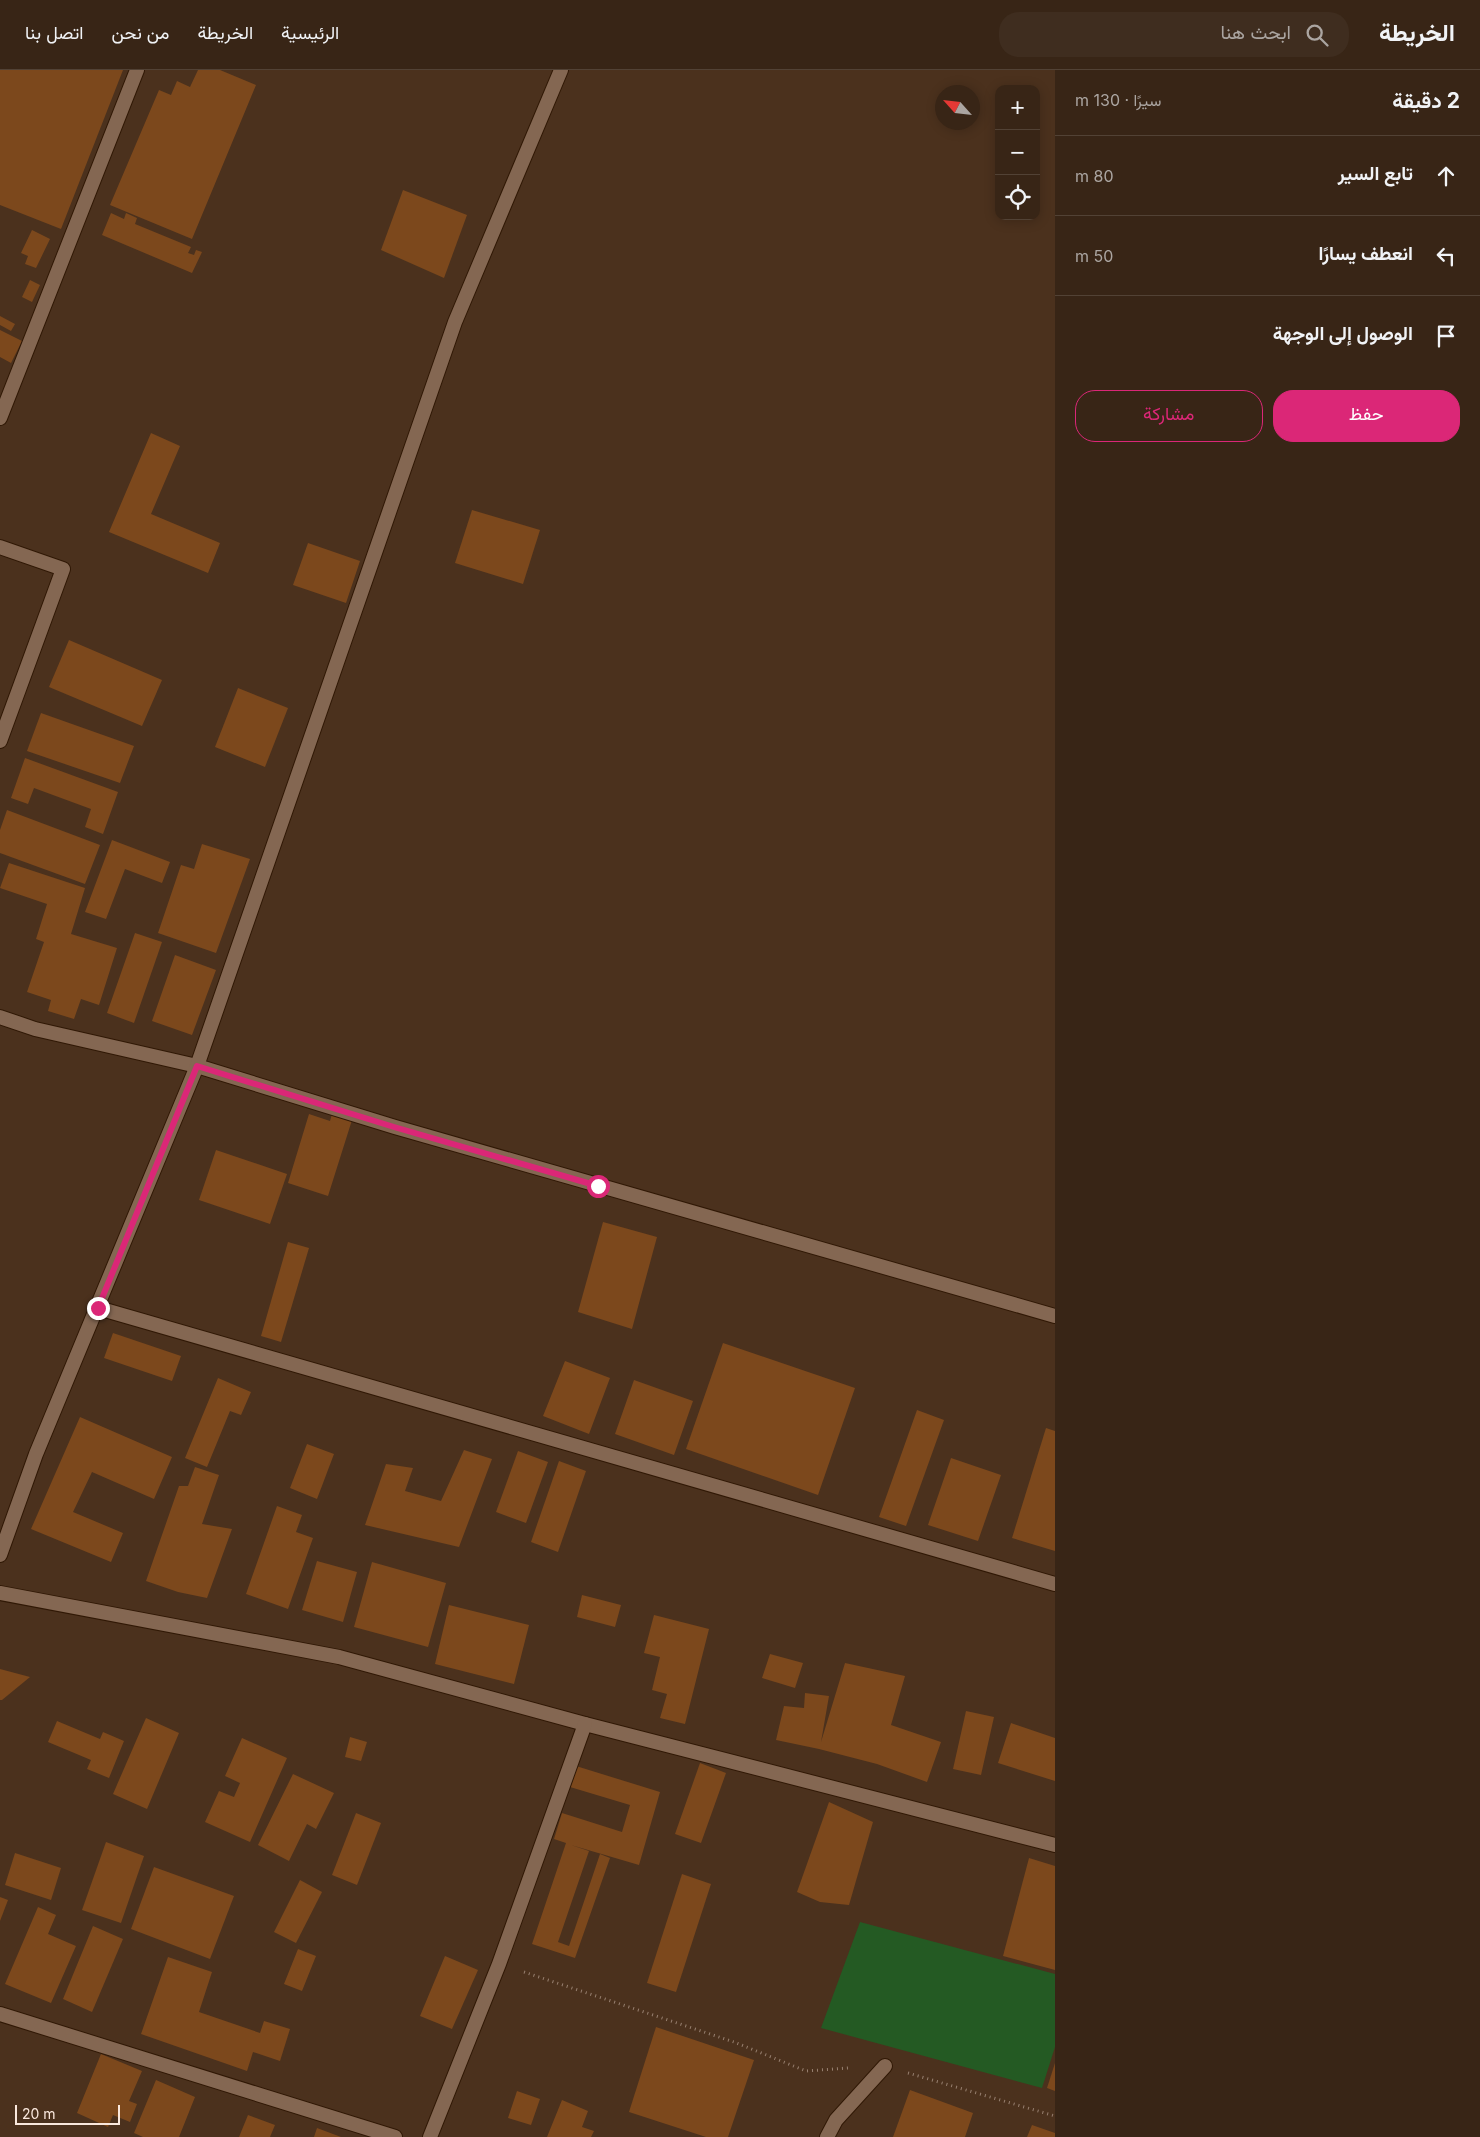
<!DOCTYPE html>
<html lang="ar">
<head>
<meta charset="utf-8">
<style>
	body { margin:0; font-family:Inter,Vazirmatn,sans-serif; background:#3f2d1f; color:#f1f3f6; direction:rtl }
	.controls { position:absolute; right:15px; top:15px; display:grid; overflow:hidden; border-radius:10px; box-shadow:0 2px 12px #0003 }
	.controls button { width:45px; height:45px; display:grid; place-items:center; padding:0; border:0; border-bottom:1px solid #524235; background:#382516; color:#f1f3f6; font:25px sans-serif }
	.compass { position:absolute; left:935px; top:15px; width:45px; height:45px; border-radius:50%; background:#382516; box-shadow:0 2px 12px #0003; rotate:297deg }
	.scale { position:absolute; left:15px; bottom:12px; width:105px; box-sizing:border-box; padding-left:5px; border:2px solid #fae8dd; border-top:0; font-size:14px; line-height:18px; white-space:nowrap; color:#fae8dd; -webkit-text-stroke:4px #4b311d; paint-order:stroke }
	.stop { position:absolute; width:15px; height:15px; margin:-11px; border:4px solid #db2777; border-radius:50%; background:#fff }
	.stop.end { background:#db2777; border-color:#fff; box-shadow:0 1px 5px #0008 }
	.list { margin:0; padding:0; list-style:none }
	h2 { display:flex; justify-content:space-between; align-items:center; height:65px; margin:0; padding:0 20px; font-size:21px }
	h2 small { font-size:16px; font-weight:400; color:#aba5a1 }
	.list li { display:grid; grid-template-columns:32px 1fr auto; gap:15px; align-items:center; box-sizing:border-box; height:80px; padding:0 20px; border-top:1px solid #524235 }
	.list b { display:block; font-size:19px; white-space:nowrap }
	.list em { font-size:16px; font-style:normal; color:#aba5a1 }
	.actions { display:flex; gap:10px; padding:15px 20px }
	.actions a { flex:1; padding:11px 0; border:1px solid #db2777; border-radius:20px; text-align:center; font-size:18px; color:#db2777 }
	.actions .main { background:#db2777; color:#fff }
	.icon { flex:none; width:28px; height:28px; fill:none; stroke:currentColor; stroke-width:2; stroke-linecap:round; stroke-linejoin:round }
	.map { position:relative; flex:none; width:1055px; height:2067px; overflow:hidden; direction:ltr }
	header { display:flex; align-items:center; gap:30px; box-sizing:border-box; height:70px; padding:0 25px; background:#382516; border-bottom:1px solid #524235 }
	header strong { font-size:24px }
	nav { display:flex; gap:28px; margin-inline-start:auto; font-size:18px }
	.search { width:350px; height:45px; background:#3f2d1f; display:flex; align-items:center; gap:12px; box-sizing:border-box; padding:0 18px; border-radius:20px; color:#aba5a1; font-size:19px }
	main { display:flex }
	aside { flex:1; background:#382516 }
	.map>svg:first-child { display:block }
	.green { fill:#245a23 }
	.building { fill:#7c481c }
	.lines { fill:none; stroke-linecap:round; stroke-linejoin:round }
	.service-casing { stroke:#301805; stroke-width:16 }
	.minor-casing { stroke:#301805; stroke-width:16 }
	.path { stroke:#988171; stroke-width:3; stroke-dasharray:1 4; stroke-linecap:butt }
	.service { stroke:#846752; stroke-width:14 }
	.minor { stroke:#846752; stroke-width:14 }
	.route { stroke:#db2777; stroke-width:6 }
</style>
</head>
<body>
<header>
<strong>الخريطة</strong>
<div class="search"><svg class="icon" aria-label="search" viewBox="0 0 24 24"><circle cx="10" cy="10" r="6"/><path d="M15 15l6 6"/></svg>ابحث هنا</div>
<nav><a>الرئيسية</a><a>الخريطة</a><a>من نحن</a><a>اتصل بنا</a></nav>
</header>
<main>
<aside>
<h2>2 دقيقة<small>سيرًا · 130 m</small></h2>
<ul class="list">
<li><svg class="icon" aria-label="ahead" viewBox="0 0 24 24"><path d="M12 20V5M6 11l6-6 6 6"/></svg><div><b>تابع السير</b></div><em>80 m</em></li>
<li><svg class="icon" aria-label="left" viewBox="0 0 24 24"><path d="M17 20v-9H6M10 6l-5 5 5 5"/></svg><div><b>انعطف يسارًا</b></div><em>50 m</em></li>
<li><svg class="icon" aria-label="arrive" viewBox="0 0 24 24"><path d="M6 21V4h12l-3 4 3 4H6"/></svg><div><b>الوصول إلى الوجهة</b></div></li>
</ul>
<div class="actions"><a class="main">حفظ</a><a>مشاركة</a></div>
</aside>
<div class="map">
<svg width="1055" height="2067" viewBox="0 0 1055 2067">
	<rect width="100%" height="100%" fill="#4b311d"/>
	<path class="green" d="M860,1852L1055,1904V1977L1042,2018L821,1958Z"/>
	<g class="building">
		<path d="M0,0H123L61,159L0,135Z"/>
		<path d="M198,0H220L256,15L192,169L110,135L159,20L171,25L177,11L190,17Z"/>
		<path d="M403,120L467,145L444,208L381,180Z"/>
		<path d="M111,143L124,149L126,143L137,148L135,154L191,177L188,183L194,185L196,180L202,182L192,203L102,165Z"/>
		<path d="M32,160L50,169L36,198L25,194L28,186L21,183Z"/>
		<path d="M30,210L40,215L32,232L22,227Z"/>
		<path d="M0,246L15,254L11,261L0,255Z"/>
		<path d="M0,260L22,271L11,293L0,287Z"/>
		<path d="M151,363L180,376L151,444L220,473L208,503L109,462Z"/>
		<path d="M472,440L540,460L523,514L455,493Z"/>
		<path d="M308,473L360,491L346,533L293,515Z"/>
		<path d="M69,570L162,610L142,656L49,617Z"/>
		<path d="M238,618L288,638L265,697L215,677Z"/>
		<path d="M41,643L134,676L120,713L27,681Z"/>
		<path d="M25,688L118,722L103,764L85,757L91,739L34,718L28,734L11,728Z"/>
		<path d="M7,740L100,775L85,814L0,783V760Z"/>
		<path d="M112,770L170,792L162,813L125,799L106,849L85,842Z"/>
		<path d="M202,774L250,789L216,883L158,863L181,795L194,799Z"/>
		<path d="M9,793L85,818L71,864L117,878L99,935L81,929L74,949L48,941L51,930L27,922L44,872L36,869L47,834L0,818Z"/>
		<path d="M135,863L162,872L134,953L107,943Z"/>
		<path d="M175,885L216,900L192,965L152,951Z"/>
		<path d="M309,1044L330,1051L332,1044L352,1050L328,1126L288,1113Z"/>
		<path d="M216,1080L287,1104L270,1154L199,1130Z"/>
		<path d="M603,1152L657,1167L632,1259L578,1242Z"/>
		<path d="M288,1172L309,1178L281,1272L261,1266Z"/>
		<path d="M113,1263L181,1286L172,1311L104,1288Z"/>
		<path d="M723,1273L855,1318L818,1425L686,1379Z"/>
		<path d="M565,1291L610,1308L589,1364L543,1346Z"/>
		<path d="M218,1308L251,1322L241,1345L230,1341L207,1397L185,1388Z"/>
		<path d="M634,1310L693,1331L674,1385L615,1364Z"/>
		<path d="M917,1340L944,1350L906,1456L879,1447Z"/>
		<path d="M80,1347L172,1387L154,1429L92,1402L73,1442L123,1463L111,1492L31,1459Z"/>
		<path d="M1046,1358L1055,1361V1481L1012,1468Z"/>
		<path d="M307,1374L334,1384L317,1429L290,1418Z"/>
		<path d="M464,1380L492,1389L459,1477L365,1455L386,1394L413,1398L405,1421L441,1431Z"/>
		<path d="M518,1381L548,1392L526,1453L496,1442Z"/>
		<path d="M951,1388L1001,1405L978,1471L928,1455Z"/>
		<path d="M559,1391L586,1401L558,1482L531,1472Z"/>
		<path d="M195,1397L219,1405L202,1454L232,1459L207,1528L178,1522L146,1511L179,1416H188Z"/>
		<path d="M277,1436L302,1445L296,1462L313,1468L288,1539L246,1524Z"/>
		<path d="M317,1491L357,1502L343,1552L302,1540Z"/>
		<path d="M372,1492L446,1513L428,1577L354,1557Z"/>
		<path d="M582,1525L621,1535L615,1557L577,1547Z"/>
		<path d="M449,1535L529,1555L514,1614L435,1594Z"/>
		<path d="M654,1545L709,1559L685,1654L660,1648L667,1624L652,1620L660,1587L644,1583Z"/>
		<path d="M770,1584L803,1593L795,1618L762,1608Z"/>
		<path d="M845,1593L905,1606L891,1655L941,1672L927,1712L877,1694L819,1679L776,1670L784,1636L804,1638L805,1623L829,1626L821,1672Z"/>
		<path d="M0,1599L30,1607L2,1630H0Z"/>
		<path d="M966,1641L994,1647L981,1705L953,1699Z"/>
		<path d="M146,1648L179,1663L147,1739L113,1724Z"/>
		<path d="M57,1651L100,1669L103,1662L124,1671L109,1708L87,1699L91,1690L48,1672Z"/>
		<path d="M1011,1653L1055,1668V1711L998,1693Z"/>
		<path d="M350,1667L367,1672L361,1691L345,1687Z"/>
		<path d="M242,1668L287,1688L250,1772L205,1752L219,1721L234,1727L240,1713L225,1706Z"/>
		<path d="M700,1693L726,1703L701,1773L675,1764Z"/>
		<path d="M576,1696L660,1722L639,1795L571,1775L589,1781L558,1872L569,1876L600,1784L610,1788L575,1888L532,1874L566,1773L554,1769L562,1743L622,1762L630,1735L570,1717Z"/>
		<path d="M293,1704L334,1723L316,1759L307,1754L289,1791L258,1775Z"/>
		<path d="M829,1732L873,1752L849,1835L820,1832L797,1822Z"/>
		<path d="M356,1743L381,1753L357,1815L332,1805Z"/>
		<path d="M106,1772L144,1786L121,1853L82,1840Z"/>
		<path d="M15,1783L61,1798L51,1830L5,1815Z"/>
		<path d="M1029,1788L1055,1796V1900L1003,1886Z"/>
		<path d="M154,1797L234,1826L210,1889L131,1859Z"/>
		<path d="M682,1804L711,1814L676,1922L647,1913Z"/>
		<path d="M300,1810L322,1822L296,1873L274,1862Z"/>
		<path d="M0,1827L8,1830L0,1851Z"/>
		<path d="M38,1837L56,1845L48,1864L76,1876L51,1933L5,1914Z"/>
		<path d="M93,1856L123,1869L92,1942L63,1929Z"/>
		<path d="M298,1879L316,1886L302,1921L284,1914Z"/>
		<path d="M445,1886L478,1900L452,1959L420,1946Z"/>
		<path d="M168,1887L212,1902L199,1942L260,1963L264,1951L290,1959L280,1991L253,1982L247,2001L141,1964Z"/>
		<path d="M656,1957L754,1990L728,2067H706L629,2042Z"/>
		<path d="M101,1984L142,2001L129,2031L137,2034L130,2052L113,2045L108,2057L77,2043Z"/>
		<path d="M1055,1993V2021L1047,2018Z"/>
		<path d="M156,2010L195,2027L179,2067H143L134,2063Z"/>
		<path d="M910,2020L973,2043L965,2067H893Z"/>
		<path d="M517,2021L540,2029L531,2055L508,2048Z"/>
		<path d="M562,2030L588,2041L582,2057L594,2061L591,2067H547Z"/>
		<path d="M248,2045L275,2055L270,2067H239Z"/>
		<path d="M1032,2055L1055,2063V2067H1027Z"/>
		<path d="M317,2058L341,2067H314Z"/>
	</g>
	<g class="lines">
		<g class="service-casing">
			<g id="service">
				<path d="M0,348L137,0"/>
				<path d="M0,477L63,499L0,671"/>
				<path d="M0,947L35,959L197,996L395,1057L1055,1246"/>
			</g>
		</g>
		<g class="minor-casing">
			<g id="minor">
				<path d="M98,1238L1055,1514"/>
				<path d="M0,1485L36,1384L197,996L455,252L561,0"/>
				<path d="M0,1523L339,1587L585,1654L1055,1775"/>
				<path d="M0,1944L395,2067"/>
				<path d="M430,2067L499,1894L585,1654"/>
				<path d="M827,2067L836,2050L885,1996"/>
			</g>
		</g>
		<g class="path">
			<path d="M524,1902L734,1972L806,2001L848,1998"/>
			<path d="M908,2003L1055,2046"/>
		</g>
		<use href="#service" class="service"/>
		<use href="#minor" class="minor"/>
	</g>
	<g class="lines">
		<path class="route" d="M98,1238L197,996L394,1057L598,1116"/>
	</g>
</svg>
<div class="controls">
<button>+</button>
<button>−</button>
<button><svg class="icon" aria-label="locate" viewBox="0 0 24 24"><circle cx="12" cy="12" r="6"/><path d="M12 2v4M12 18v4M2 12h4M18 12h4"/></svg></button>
</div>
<svg class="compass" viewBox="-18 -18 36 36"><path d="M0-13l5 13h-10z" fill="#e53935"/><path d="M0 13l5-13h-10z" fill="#aba5a1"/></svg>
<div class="scale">20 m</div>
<div class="stop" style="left:598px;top:1116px"></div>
<div class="stop end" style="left:98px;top:1238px"></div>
</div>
</main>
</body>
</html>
